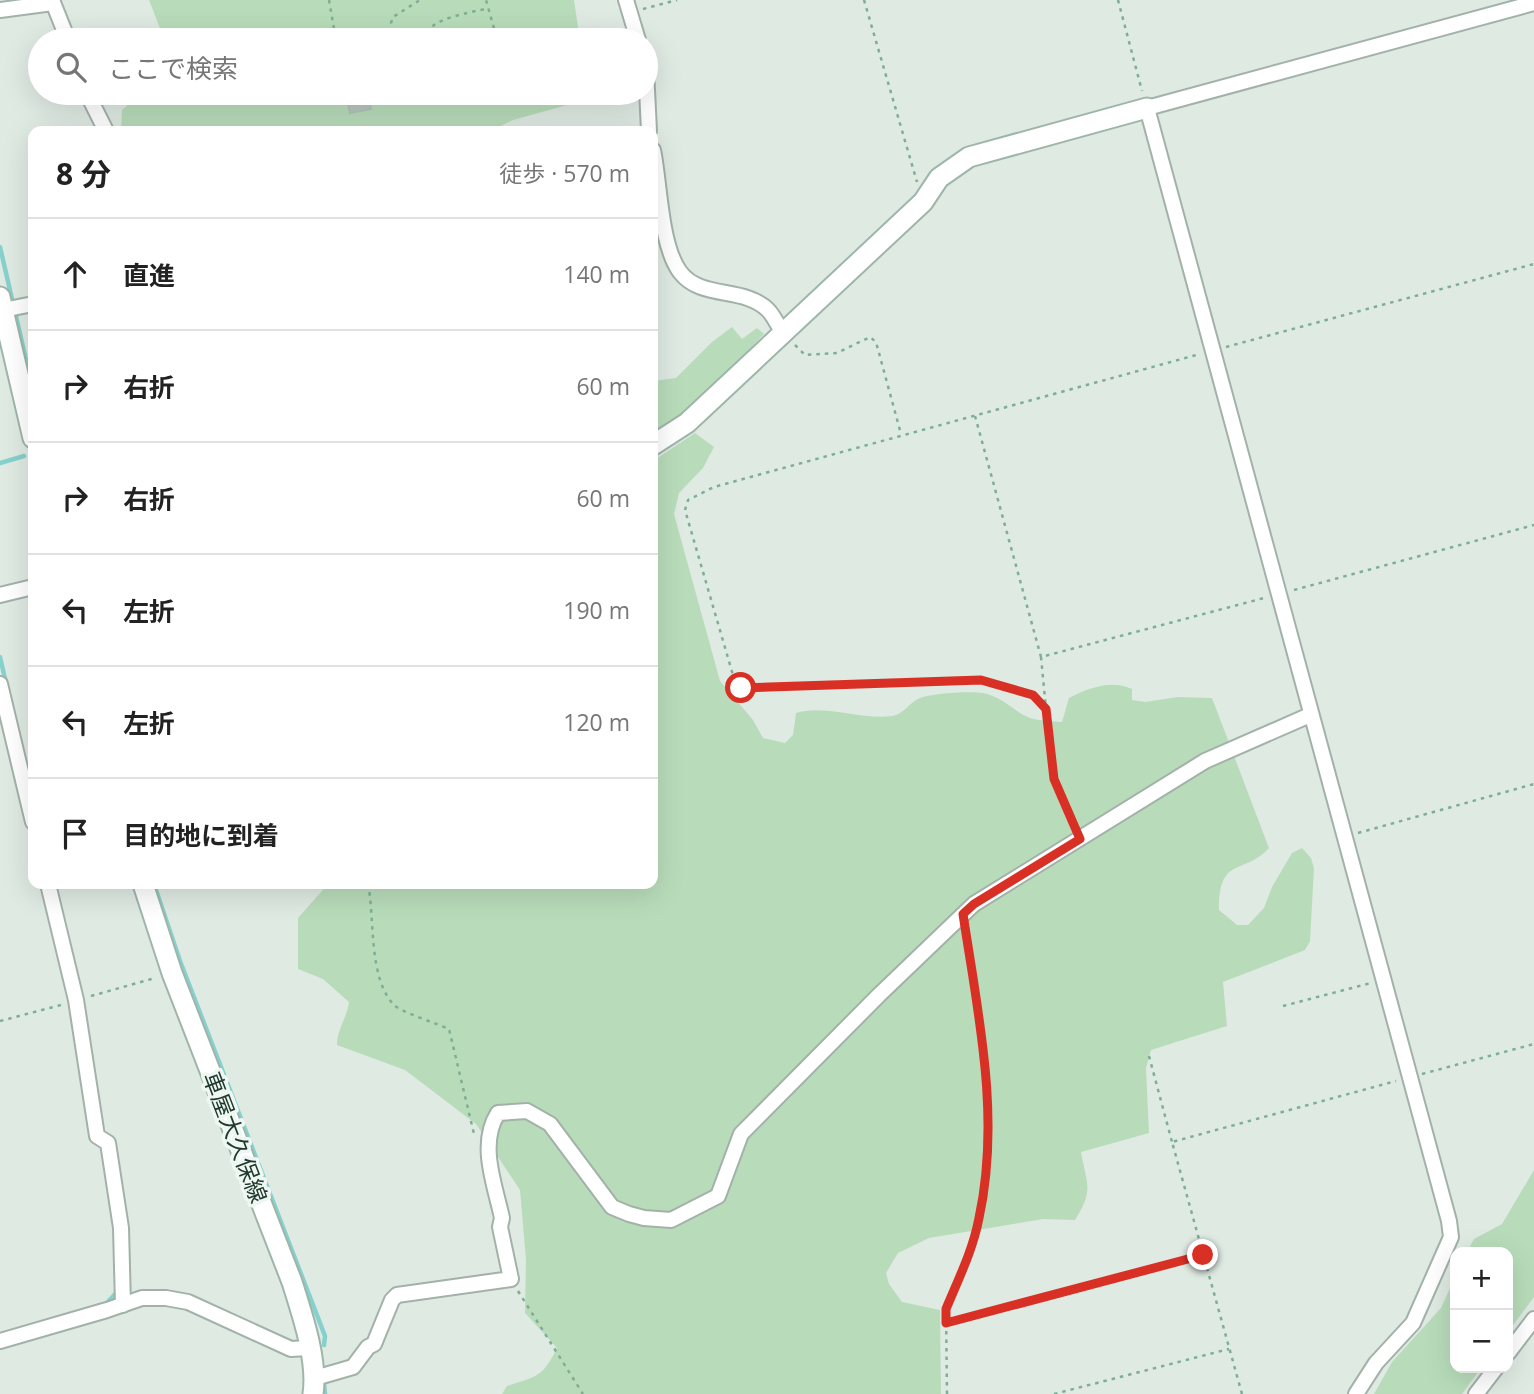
<!DOCTYPE html>
<html lang="ja">
<head>
<meta charset="utf-8">
<style>
	body { margin:0; font-family:"Open Sans","Noto Sans JP",sans-serif; background:#f2f2f2; color:#222 }
	.controls { position:absolute; right:21px; bottom:21px; display:grid; overflow:hidden; border-radius:14px; box-shadow:0 7px 28px #0002 }
	.controls button { width:63px; height:63px; display:grid; place-items:center; padding:0; border:0; border-bottom:2px solid #e0e0e0; background:#fff; color:#222; font:35px sans-serif }
	.stop { position:absolute; width:21px; height:21px; margin:-16px; border:5px solid #d93025; border-radius:50%; background:#fff }
	.stop.end { background:#d93025; border-color:#fff; box-shadow:0 2px 7px #0008 }
	.list { margin:0; padding:0; list-style:none }
	h2 { display:flex; justify-content:space-between; align-items:center; height:91px; margin:0; padding:0 28px; font-size:30px }
	h2 small { font-size:23px; font-weight:400; color:#767676 }
	.list li { display:grid; grid-template-columns:46px 1fr auto; gap:21px; align-items:center; box-sizing:border-box; height:112px; padding:0 28px; border-top:2px solid #e0e0e0 }
	.list b { display:block; font-size:26px; white-space:nowrap }
	.list em { font-size:23px; font-style:normal; color:#767676 }
	.icon { flex:none; width:38px; height:38px; fill:none; stroke:currentColor; stroke-width:2; stroke-linecap:round; stroke-linejoin:round }
	.map { position:relative; flex:none; width:1534px; height:1394px; overflow:hidden }
	.search { position:absolute; background:#fff; box-shadow:0 7px 28px #0002; left:28px; top:28px; width:630px; height:77px; display:flex; align-items:center; gap:18px; box-sizing:border-box; padding:0 24px; border-radius:38px; color:#767676; font-size:26px }
	.panel { position:absolute; background:#fff; box-shadow:0 7px 28px #0002; left:28px; top:126px; width:630px; height:763px; border-radius:14px }
	.map>svg:first-child { display:block }
	.green { fill:#b8dcba }
	.lines { fill:none; stroke-linecap:round; stroke-linejoin:round }
	.stream { stroke:#86d0cd; stroke-width:4.5 }
	.building { fill:#b7c8be; stroke:#b2c4b9; stroke-width:2 }
	.street-casing { stroke:#a2b2a9; stroke-width:18 }
	.secondary-casing { stroke:#9eb6a9; stroke-width:23 }
	.path { stroke:#7fae96; stroke-width:2.5; stroke-dasharray:3.5 5; stroke-linecap:butt }
	.street { stroke:#fff; stroke-width:14 }
	.secondary { stroke:#fff; stroke-width:19 }
	.route { stroke:#d93025; stroke-width:9 }
	.labels { text-anchor:middle; dominant-baseline:central; stroke-width:7; stroke-linejoin:round; paint-order:stroke }
	.street-label { font-size:23px; fill:#203a2e; stroke:#eff7f2 }
</style>
</head>
<body>
<div class="map">
<svg width="1534" height="1394" viewBox="0 0 1534 1394">
	<rect width="100%" height="100%" fill="#dfeae3"/>
	<g class="green">
		<path d="M149,0H574L580,40H159L161,31Z"/>
		<path d="M141,93H588L589,99L513,120L490,131H121L122,110Z"/>
		<path d="M732,327L742,339L757,328L764,334L692,408L653,432V381L676,378L712,342Z"/>
		<path d="M695,433L714,447L703,468L679,493L674,514L720,681L753,720L763,738L785,743L793,735L796,713C824,704 861,720 892,716C904,714 908,704 918,699C929,693 970,691 983,693C1003,697 1013,711 1030,718C1039,721 1052,721 1062,722L1069,698C1088,688 1112,679 1132,689V700L1145,702L1178,697L1212,698L1269,848C1243,876 1219,855 1219,910L1237,925H1248L1264,908L1272,887L1292,853L1302,848L1311,858L1314,868L1310,941L1305,950L1223,982L1227,1026L1151,1050L1146,1068L1149,1133L1081,1152C1087,1185 1094,1190 1075,1220L1043,1219L929,1238L898,1253L886,1273L889,1284L902,1302L940,1310L941,1394H502L507,1386C537,1376 542,1378 557,1348L525,1313L526,1260L520,1190L476,1124L405,1070L337,1045C337,1029 347,1018 349,1002L323,979L298,969V918L328,884H653V461Z"/>
		<path d="M1534,1170V1297L1508,1332V1252H1467L1474,1239L1502,1224Z"/>
		<path d="M1455,1277V1368H1481L1462,1394H1374L1392,1362L1441,1308Z"/>
	</g>
	<g class="lines">
		<g class="stream">
			<path d="M0,247L33,390"/>
			<path d="M0,463L24,456"/>
			<path d="M0,657L6,683"/>
			<path d="M154,884L180,961L325,1336L324,1345"/>
			<path d="M105,1305L118,1291"/>
			<path d="M324,1383L325,1394"/>
		</g>
	</g>
	<path class="building" d="M368,95L371,109L350,113L347,99Z"/>
	<g class="lines">
		<g class="street-casing">
			<g id="street">
				<path d="M52,0L68,40"/>
				<path d="M626,0L638,40"/>
				<path d="M0,10L53,3"/>
				<path d="M646,69L649,131"/>
				<path d="M87,93L106,131"/>
				<path d="M653,150C660,183 660,245 680,272C701,300 744,286 768,310C774,316 778,326 783,333"/>
				<path d="M3,310L33,304"/>
				<path d="M0,595L33,587"/>
				<path d="M0,684L33,822"/>
				<path d="M48,884L76,1000L97,1136L108,1143L121,1228L123,1305"/>
				<path d="M0,1341L107,1310L142,1298H166L188,1302L291,1349L308,1348"/>
				<path d="M1508,1353L1534,1319"/>
				<path d="M315,1378L353,1367L368,1347L374,1344L392,1300L397,1295L511,1279L500,1227L502,1218C495,1185 478,1144 498,1113L527,1111L550,1124L612,1207L629,1214L644,1218L671,1220L718,1196L741,1134L879,995L974,904L1205,761L1310,715"/>
				<path d="M1356,1394L1376,1363L1413,1323L1451,1237L1449,1221L1147,108L1534,3"/>
				<path d="M1476,1394L1496,1368"/>
			</g>
		</g>
		<g class="secondary-casing">
			<g id="secondary">
				<path d="M0,297L33,438"/>
				<path d="M653,445L687,423L923,202L939,178L969,157L1147,108"/>
				<path d="M143,884L172,973L292,1282C302,1314 318,1360 313,1394"/>
			</g>
		</g>
		<g class="path">
			<path d="M329,0L336,40"/>
			<path d="M864,0L917,182"/>
			<path d="M1118,0L1142,91"/>
			<path d="M643,9L677,0"/>
			<path d="M495,32L498,40"/>
			<path d="M395,40L391,23L393,17L420,0"/>
			<path d="M423,40C428,17 468,14 488,8"/>
			<path d="M466,40L495,32L486,0"/>
			<path d="M364,93H409"/>
			<path d="M795,345L805,355L837,353L870,337L876,342L901,434"/>
			<path d="M1226,347L1534,264"/>
			<path d="M975,416L1041,657L1264,598"/>
			<path d="M1294,590L1534,525"/>
			<path d="M1041,657L1046,709L1033,695L981,680L741,687L735,682L685,510L688,500L714,487L1200,354"/>
			<path d="M1046,709L1054,779L1075,827"/>
			<path d="M1358,833L1534,784"/>
			<path d="M368,884C375,918 368,978 394,1005C401,1012 438,1024 449,1029L474,1134"/>
			<path d="M91,996L155,978"/>
			<path d="M1283,1006L1371,983"/>
			<path d="M0,1021L61,1005"/>
			<path d="M1149,1056L1172,1142"/>
			<path d="M1422,1074L1534,1044"/>
			<path d="M518,1291L583,1394"/>
			<path d="M946,1323L1203,1255"/>
			<path d="M947,1394L946,1309L979,1221L986,1180L989,1137L984,1050L966,930"/>
			<path d="M1054,1394L1229,1349"/>
			<path d="M1242,1394L1172,1142L1396,1081"/>
		</g>
		<use href="#street" class="street"/>
		<use href="#secondary" class="secondary"/>
	</g>
	<g class="lines">
		<path class="route" d="M741,688L981,680L1033,695L1046,709L1054,779L1080,839L974,904L963,914C978,1014 1001,1117 979,1218C973,1250 958,1280 946,1309V1323L1203,1255"/>
	</g>
	<g class="labels">
		<g class="street-label">
			<text transform="translate(236 1137) rotate(69)">車屋大久保線</text>
		</g>
	</g>
</svg>
<div class="controls">
<button>+</button>
<button>−</button>
</div>
<div class="stop" style="left:741px;top:688px"></div>
<div class="stop end" style="left:1203px;top:1255px"></div>
<div class="search"><svg class="icon" aria-label="search" viewBox="0 0 24 24"><circle cx="10" cy="10" r="6"/><path d="M15 15l6 6"/></svg>ここで検索</div>
<section class="panel">
<h2>8 分<small>徒歩 · 570 m</small></h2>
<ul class="list">
<li><svg class="icon" aria-label="ahead" viewBox="0 0 24 24"><path d="M12 20V5M6 11l6-6 6 6"/></svg><div><b>直進</b></div><em>140 m</em></li>
<li><svg class="icon" aria-label="right" viewBox="0 0 24 24"><path d="M7 20v-9h11M14 6l5 5-5 5"/></svg><div><b>右折</b></div><em>60 m</em></li>
<li><svg class="icon" aria-label="right" viewBox="0 0 24 24"><path d="M7 20v-9h11M14 6l5 5-5 5"/></svg><div><b>右折</b></div><em>60 m</em></li>
<li><svg class="icon" aria-label="left" viewBox="0 0 24 24"><path d="M17 20v-9H6M10 6l-5 5 5 5"/></svg><div><b>左折</b></div><em>190 m</em></li>
<li><svg class="icon" aria-label="left" viewBox="0 0 24 24"><path d="M17 20v-9H6M10 6l-5 5 5 5"/></svg><div><b>左折</b></div><em>120 m</em></li>
<li><svg class="icon" aria-label="arrive" viewBox="0 0 24 24"><path d="M6 21V4h12l-3 4 3 4H6"/></svg><div><b>目的地に到着</b></div></li>
</ul>
</section>
</div>
</body>
</html>
